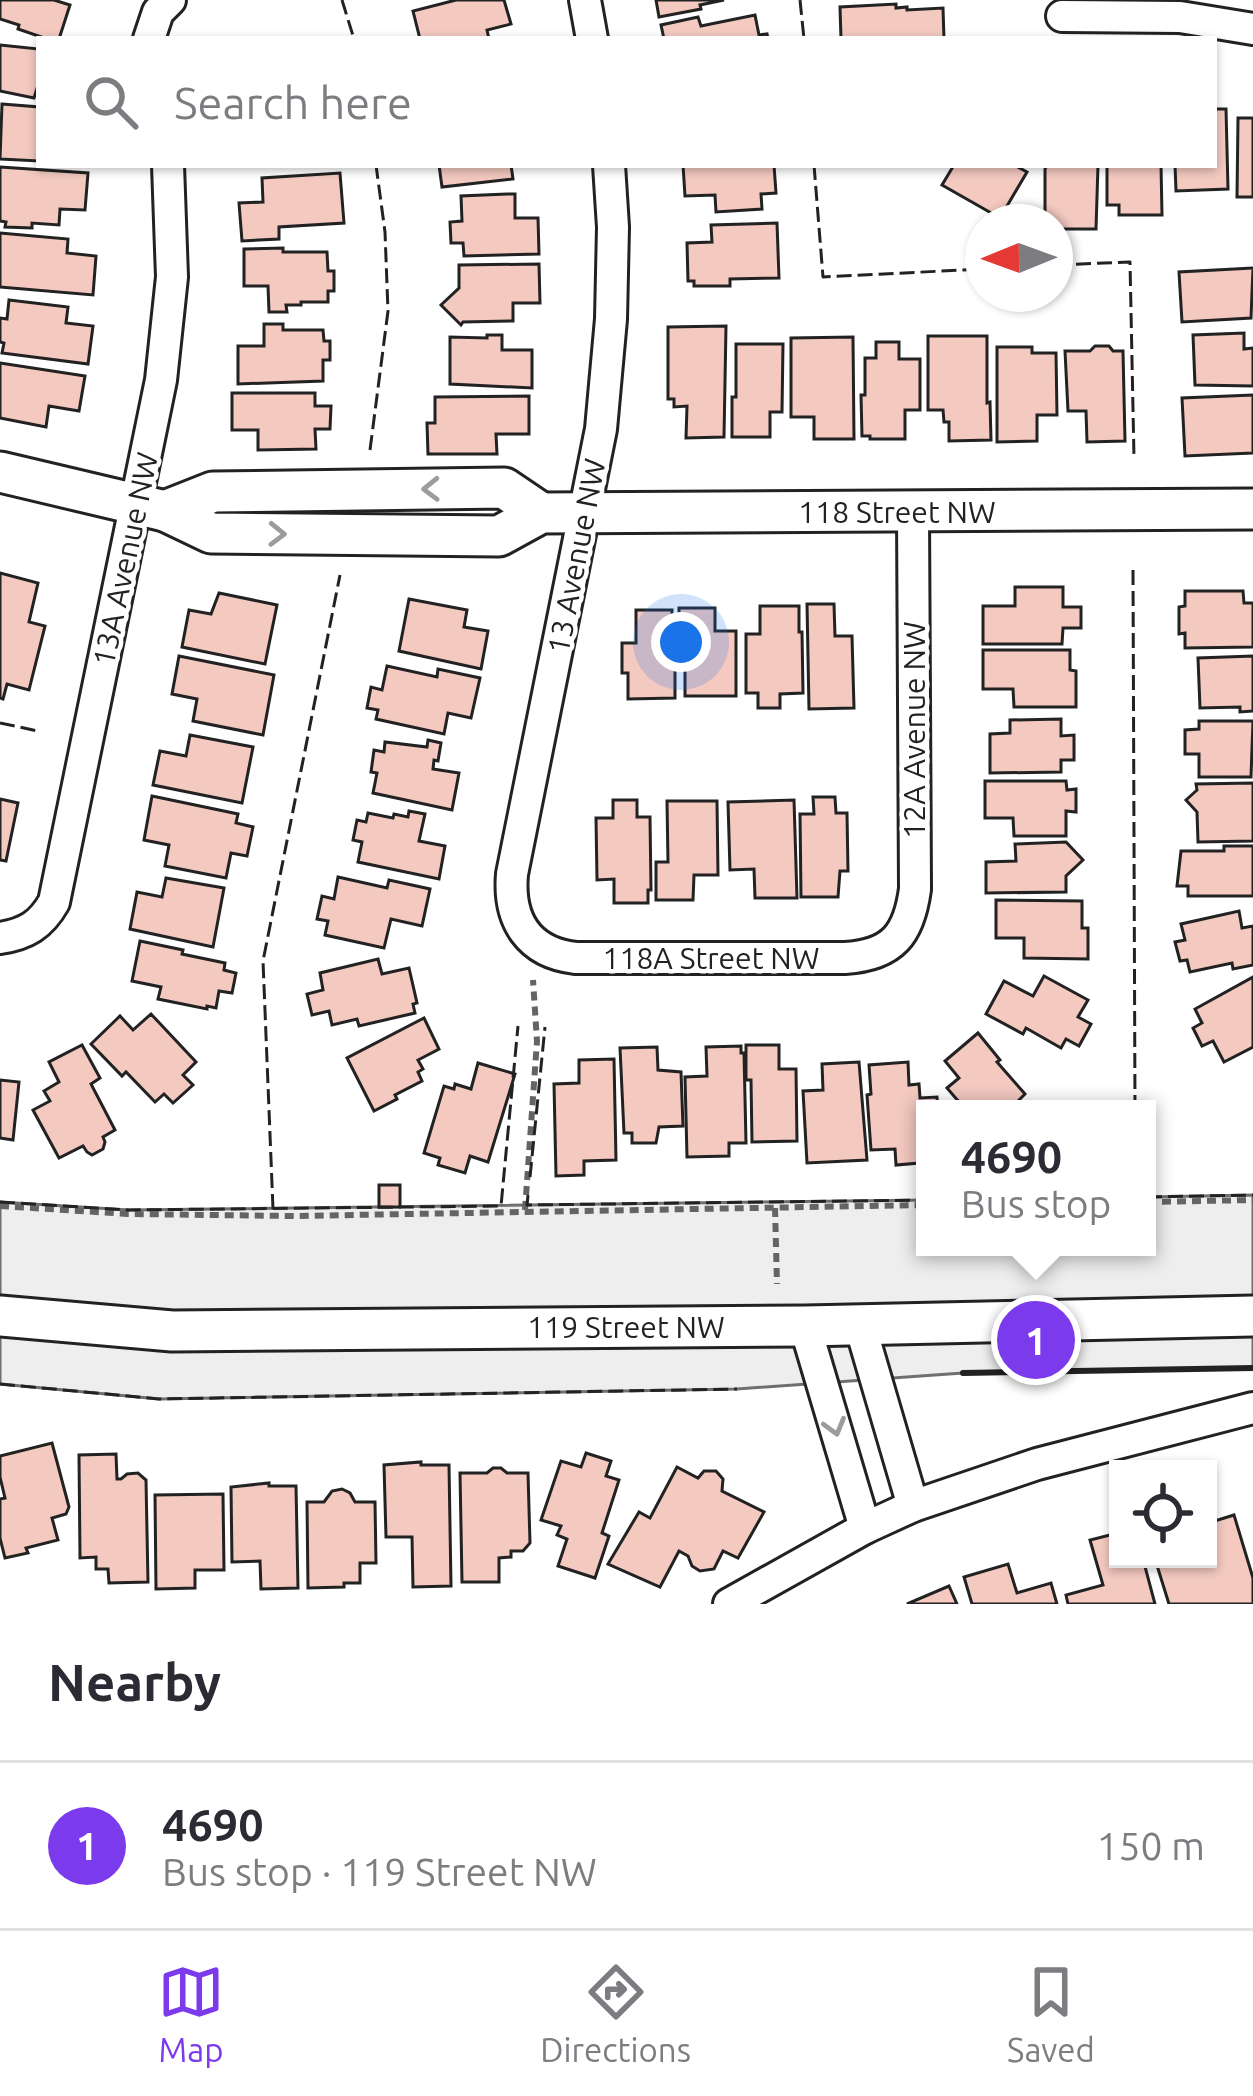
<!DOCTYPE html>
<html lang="en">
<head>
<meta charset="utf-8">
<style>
	body { margin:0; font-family:Ubuntu,sans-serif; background:#f7f7f7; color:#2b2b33 }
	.controls { position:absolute; right:36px; bottom:36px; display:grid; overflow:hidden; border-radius:0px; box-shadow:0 3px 9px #0004 }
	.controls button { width:108px; height:108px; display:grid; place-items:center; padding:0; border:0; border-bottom:3px solid #e1e1e2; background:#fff; color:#2b2b33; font:60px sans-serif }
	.compass { position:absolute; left:965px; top:204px; width:108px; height:108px; border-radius:50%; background:#fff; box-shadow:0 3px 9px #0004; rotate:269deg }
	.you { position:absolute; left:681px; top:642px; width:42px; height:42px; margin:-30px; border:9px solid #fff; border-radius:50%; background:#1a73e8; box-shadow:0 0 0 18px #1a73e833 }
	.badge { display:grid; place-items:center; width:78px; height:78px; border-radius:50%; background:#7c3aed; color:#fff; font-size:39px; font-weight:700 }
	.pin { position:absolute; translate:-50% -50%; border:6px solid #fff; box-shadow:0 3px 12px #0006 }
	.popup { position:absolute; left:916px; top:1100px; width:240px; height:156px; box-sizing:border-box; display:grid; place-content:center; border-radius:0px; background:#fff; filter:drop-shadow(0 3px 9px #0005); font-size:39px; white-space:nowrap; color:#7c7c81 }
	.popup b { font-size:45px; color:#2b2b33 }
	.popup::after { content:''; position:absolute; left:50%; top:100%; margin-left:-24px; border:24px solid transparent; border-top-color:#fff }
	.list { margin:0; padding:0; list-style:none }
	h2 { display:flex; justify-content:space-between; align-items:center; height:156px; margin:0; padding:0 48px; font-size:51px }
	h2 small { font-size:39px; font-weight:400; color:#7c7c81 }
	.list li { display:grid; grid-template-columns:78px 1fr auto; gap:36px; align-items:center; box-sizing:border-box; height:168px; padding:0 48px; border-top:3px solid #e1e1e2 }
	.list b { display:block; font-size:45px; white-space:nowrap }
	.list p { margin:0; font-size:39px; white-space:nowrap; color:#7c7c81 }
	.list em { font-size:39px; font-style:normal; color:#7c7c81 }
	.icon { flex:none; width:66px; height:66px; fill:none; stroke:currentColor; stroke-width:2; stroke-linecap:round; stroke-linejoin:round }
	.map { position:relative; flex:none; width:1253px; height:1604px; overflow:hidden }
	.search { position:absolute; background:#fff; box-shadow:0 3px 9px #0004; left:36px; right:36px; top:36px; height:132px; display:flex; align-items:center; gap:30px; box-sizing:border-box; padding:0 42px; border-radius:0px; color:#7c7c81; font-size:45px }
	.sheet { height:324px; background:#fff }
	nav { display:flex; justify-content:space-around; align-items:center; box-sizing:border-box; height:168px; border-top:3px solid #e1e1e2; background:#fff; font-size:33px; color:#7c7c81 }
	nav a { display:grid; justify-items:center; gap:6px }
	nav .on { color:#7c3aed }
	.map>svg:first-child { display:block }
	.green { fill:#eee; stroke:#6f6f6f; stroke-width:3 }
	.building { fill:#f3c9c0; stroke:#222; stroke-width:3 }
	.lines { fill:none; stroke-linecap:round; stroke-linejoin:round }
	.minor-casing { stroke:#222; stroke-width:36 }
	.tertiary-casing { stroke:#222; stroke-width:45 }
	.path { stroke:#646464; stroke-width:6; stroke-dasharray:9 6; stroke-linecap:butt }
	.minor { stroke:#fff; stroke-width:30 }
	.tertiary { stroke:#fff; stroke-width:39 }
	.fence { stroke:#222; stroke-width:3; stroke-dasharray:15 6; stroke-linecap:butt }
	.wall { stroke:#222; stroke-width:6 }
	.oneway { stroke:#9c9c9c }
	.labels { text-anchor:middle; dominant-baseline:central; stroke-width:9; stroke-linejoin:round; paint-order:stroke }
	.street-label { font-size:30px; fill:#222; stroke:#fff }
</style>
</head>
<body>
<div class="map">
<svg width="1253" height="1604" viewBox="0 0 1253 1604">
	<rect width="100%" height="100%" fill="#fff"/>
	<path class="green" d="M1253,1195V1368L963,1373L737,1389L159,1399L0,1384V1202L129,1210L925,1200V1247H1147V1197Z"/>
	<g class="building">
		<path d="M0,0H54L70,5L59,39H47L18,29L19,25L0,19Z"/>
		<path d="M456,0H504L511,24L487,30L489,39H420L413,11Z"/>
		<path d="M656,0H724L700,5L701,9L659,17Z"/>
		<path d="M896,4V8L907,7V10L943,8L944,39H841L840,7Z"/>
		<path d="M755,15L759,35L767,34L768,39H664L661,25L698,17L701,26Z"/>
		<path d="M0,45L39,49V82L34,98L0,91Z"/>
		<path d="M2,104L39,107V161L0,159Z"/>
		<path d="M1214,109H1226L1228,189L1176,191L1175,165H1214Z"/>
		<path d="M1238,118H1253V197H1237Z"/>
		<path d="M439,165H511L513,179L442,187Z"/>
		<path d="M683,165H774L776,193L761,194L762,209L716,212L715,195L685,196Z"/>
		<path d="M954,165H1014L1027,172L1000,218L942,185Z"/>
		<path d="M1047,165H1098L1096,229H1055V222H1045V169Z"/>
		<path d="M1107,165H1161L1162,215H1119V205H1107Z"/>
		<path d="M0,167L88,173L85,210L60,209L59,225L32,223V228L5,227L6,222L0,221Z"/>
		<path d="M340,173L344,223L279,227V239L242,241L239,203L263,202L262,178Z"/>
		<path d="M507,194H515V218H538L539,254L464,256L463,243H451L450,222L462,221L461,196Z"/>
		<path d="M777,223L779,278L730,279V286H694V281H688L687,243L712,242L711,225Z"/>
		<path d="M0,233L68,239L67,253L96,256L93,295L0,287Z"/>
		<path d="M283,248V252H327L328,271H334V291H328V302H301V305H286L287,312H269L268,286H244V249Z"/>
		<path d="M539,264L540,303H513V321L463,322L461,325L441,305L459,288V265Z"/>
		<path d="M1253,268L1251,318L1182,322L1179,272Z"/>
		<path d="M9,300L68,307L66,323L93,326L88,364L2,353L4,343L0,342V318L7,319Z"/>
		<path d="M264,324H283V330H323L324,341H330V360H323V381L238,384V346H264Z"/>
		<path d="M726,326L724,437L686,438L687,406L674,407V399H668V327Z"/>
		<path d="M1244,333V349L1253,348V386L1195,385L1193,335Z"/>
		<path d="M487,335H502V350H532V388L450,384V337L487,338Z"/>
		<path d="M928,336H987V403L990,402L991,440L949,441V422H944L943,410H928Z"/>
		<path d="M853,337L854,439H814V417H791V338Z"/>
		<path d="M876,342H899V359H920V410H905V439H870V436H862L861,395H865V358H876Z"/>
		<path d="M736,344H783L782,412H770V437H732V397H736Z"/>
		<path d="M1095,346H1109L1113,351H1123L1125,441L1087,442L1086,411H1068L1065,351H1090Z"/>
		<path d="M997,347H1032V353H1056L1057,415H1037V441L997,442Z"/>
		<path d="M0,363L85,376L79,411L49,406L46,427L0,418Z"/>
		<path d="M232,393H315V406H331L330,429H315L316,449L258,450V430H232Z"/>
		<path d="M1253,395V453L1185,456L1182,398Z"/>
		<path d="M529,396V434H496L497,454H428L427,423H435V397Z"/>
		<path d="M0,573L38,583L29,622L45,626L29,690L7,684L3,699L0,698Z"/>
		<path d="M1015,587H1063V607H1081V628H1063L1062,644H983V606H1015Z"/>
		<path d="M1185,591H1243L1244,603H1253V647L1185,648V633L1179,634V607L1185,606Z"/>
		<path d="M219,593L277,605L265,664L182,647L189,610L211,614Z"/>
		<path d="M409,599L467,610L464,627L488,631L481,669L399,651Z"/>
		<path d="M807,604H834L835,636H852L854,708L809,709Z"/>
		<path d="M760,606H799V632H802L803,693L780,694V708H758V693H746V634H760Z"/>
		<path d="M679,608H715V631H736V696H685V647H679Z"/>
		<path d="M636,610H672V623H675V698L628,699V673H622V643H636Z"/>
		<path d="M983,650H1070V670L1076,671V707H1014L1013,689H983Z"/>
		<path d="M179,656L274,675L263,735L193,721L197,699L172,694Z"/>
		<path d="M1253,656V711L1240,712V707L1200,708L1198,658Z"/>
		<path d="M387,666L437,677L438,669L480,678L471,718L448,713L444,734L376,719L378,710L367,708L371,687L382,690Z"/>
		<path d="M1061,719V736L1074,735V760H1061V772L990,773V734L1010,733V720Z"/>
		<path d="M1199,721H1253L1251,777H1199V754H1185V730L1199,729Z"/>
		<path d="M190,735L253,747L242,803L153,785L160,751L186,756Z"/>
		<path d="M428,740L441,743L438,761L434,760L433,769L459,773L452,810L373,793L377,773L371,772L374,750L384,752L385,742L427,747Z"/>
		<path d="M985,781H1066L1067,790L1076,789V812L1066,811V836H1014L1013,818H985Z"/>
		<path d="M1253,783V841L1198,842L1197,812L1186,800L1197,790L1196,784Z"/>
		<path d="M152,796L238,814L236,823L253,827L247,856L231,853L226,878L165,866L169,845L144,840Z"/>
		<path d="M813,797H835L836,813H847L848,871H840L838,897H801L800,814H814Z"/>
		<path d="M0,799L18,803L6,861L0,860Z"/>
		<path d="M613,800H637V817H650L651,890H648V903H614V879L597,880L596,818H613Z"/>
		<path d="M794,800L797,898H755L754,869L730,870L728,802Z"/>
		<path d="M667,801H717L718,875H694L693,900H656V862H668Z"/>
		<path d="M409,811L425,814L419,841L445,846L439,879L358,862L362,842L353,840L357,820L366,822L368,813L393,818L394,814L408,817Z"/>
		<path d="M1066,842L1083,860L1066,876V892L986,893V862L1016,861L1015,844Z"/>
		<path d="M1224,846H1253V896H1188V886H1177L1181,851H1224Z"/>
		<path d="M338,877L387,888L389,880L430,889L422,926L391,919L384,948L325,935L328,921L317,919L322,896L334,899Z"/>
		<path d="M166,878L224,888L213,947L130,929L137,892L162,897Z"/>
		<path d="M996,900L1082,901V928H1088V959L1024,958V938H996Z"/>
		<path d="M1239,911L1242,928L1253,926V965L1233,969L1232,963L1190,972L1187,960L1180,961L1175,942L1185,940L1181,924Z"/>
		<path d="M140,941L183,950L182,954L225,963L224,970L236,973L232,993L219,991L216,1008L207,1006V1009L158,999L161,987L132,981Z"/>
		<path d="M378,959L382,974L409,968L417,1003L413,1004L415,1013L359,1026L357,1019L332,1025L329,1011L312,1015L307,994L323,990L320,973Z"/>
		<path d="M1044,976L1088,1000L1078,1017L1091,1024L1079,1046L1066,1039L1061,1048L1026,1028L1023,1034L986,1014L1004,981L1033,996Z"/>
		<path d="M1253,977V1047L1224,1062L1213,1041L1202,1046L1193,1028L1202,1023L1195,1009Z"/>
		<path d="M151,1014L196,1062L183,1075L193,1085L173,1103L164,1094L155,1102L126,1072L122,1076L91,1044L120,1016L133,1030Z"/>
		<path d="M424,1018L439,1049L418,1060L423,1069L418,1072L422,1081L395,1095L397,1099L374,1111L347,1058Z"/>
		<path d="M978,1033L1000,1060L997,1062L1025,1094L1018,1101L1025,1109H965L947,1088L959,1078L945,1061Z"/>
		<path d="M82,1045L100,1078L91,1084L115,1130L103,1137L105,1142L103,1149L92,1155L87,1152L83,1146L59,1158L33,1110L50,1101L44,1091L59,1082L49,1062Z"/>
		<path d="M746,1045H779V1069H796L797,1141L752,1142L751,1080H746Z"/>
		<path d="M741,1046V1053H744L746,1143H729V1156L687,1157L685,1077L707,1076L706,1047Z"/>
		<path d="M657,1047L658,1070L681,1072L683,1126L659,1127L656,1143H632V1133H624L620,1048Z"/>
		<path d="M614,1059L616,1160L584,1161V1175L556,1176L554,1084L579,1083V1060Z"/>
		<path d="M859,1062L867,1160L807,1163L803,1091L823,1090L822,1064Z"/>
		<path d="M908,1062L909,1085L919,1084L920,1098L937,1097L938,1109H925V1158H919V1163L896,1165L895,1149L871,1150L867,1095L871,1094L869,1065Z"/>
		<path d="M478,1063L515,1074L488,1162L470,1156L465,1173L438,1165L440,1158L424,1153L444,1086L454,1089L455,1084L471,1089Z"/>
		<path d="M0,1080L19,1082L13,1140L0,1138Z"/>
		<rect x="379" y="1185" width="21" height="22"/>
		<path d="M52,1443L69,1507L66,1514L52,1518L58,1540L26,1548L28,1553L5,1558L0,1538V1499L5,1498L0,1477V1456Z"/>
		<path d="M586,1453L611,1461L606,1476L619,1480L602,1533L609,1536L595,1578L558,1566L567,1539L557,1535L561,1526L541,1520L561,1461L581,1467Z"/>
		<path d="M116,1454L117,1479H121L127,1474L138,1473L146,1480L148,1582L109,1583L108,1569H96V1557L80,1558L79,1455Z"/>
		<path d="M421,1462V1465H449L451,1586L413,1587L412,1537H386L384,1465Z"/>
		<path d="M677,1467L698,1478L704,1471H716L723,1479L722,1491L764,1512L738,1558L723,1551L714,1569L700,1571L692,1566L688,1556L679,1551L660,1587L608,1564L639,1512L650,1518Z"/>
		<path d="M493,1468H501L507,1473H528L530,1543L523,1551H511V1557L499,1558V1582H462L460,1473H487Z"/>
		<path d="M269,1483V1486H296L298,1588L261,1589L260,1561L232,1562L231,1487Z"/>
		<path d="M342,1489L350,1493L355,1502H375L376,1563H360V1583H344V1587L308,1588L307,1502H324L332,1491Z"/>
		<path d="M223,1494L224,1570H195V1588L156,1589L155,1495Z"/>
		<path d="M1234,1515L1253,1578V1604H1169L1155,1559H1208V1523Z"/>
		<path d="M1118,1533V1559H1143L1155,1604H1068L1066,1595L1103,1585L1090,1540Z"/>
		<path d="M1008,1564L1017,1593L1051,1583L1057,1604H972L964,1577Z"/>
		<path d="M949,1586L957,1604H907Z"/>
	</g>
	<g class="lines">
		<g class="minor-casing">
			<g id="minor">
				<path d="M585,0L592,39"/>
				<path d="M1062,16L1180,17L1253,29"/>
				<path d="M149,39L158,12L170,0"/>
				<path d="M609,165L613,227L611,319L601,429L512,874C508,921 529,953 576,958H845C893,955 909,934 915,889L913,512"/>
				<path d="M0,938C26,934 41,925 54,902L161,380L172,277L168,165"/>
				<path d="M860,1325L913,1506"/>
				<path d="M805,1326L865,1528"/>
				<path d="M729,1604L865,1528L913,1506L1037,1464L1253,1408"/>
			</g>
		</g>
		<g class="tertiary-casing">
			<g id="tertiary">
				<path d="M0,472L165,511L211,533L499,536L541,513L1253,509"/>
				<path d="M165,511L213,492L504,488L541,513"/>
				<path d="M0,1316L172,1331L805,1326L1253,1316"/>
			</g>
		</g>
		<g class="path">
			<path d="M1147,1202L1253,1200"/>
			<path d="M0,1206L128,1214L295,1216L925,1205"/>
			<path d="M775,1208L777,1284"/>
			<path d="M525,1210L537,1041L533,980"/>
		</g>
		<use href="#minor" class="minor"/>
		<use href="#tertiary" class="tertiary"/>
		<g class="fence">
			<path d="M342,0L354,39"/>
			<path d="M800,0L804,39"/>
			<path d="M814,165L823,277L983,269"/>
			<path d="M1055,265L1130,262L1134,458"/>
			<path d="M370,450L388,311L385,232L376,165"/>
			<path d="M1133,570L1135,1109"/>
			<path d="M0,723L38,731"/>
			<path d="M530,1177L545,1027"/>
			<path d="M528,1195L527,1205L925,1200"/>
			<path d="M1147,1197L1253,1195"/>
			<path d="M0,1202L129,1210L501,1206L518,1026"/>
			<path d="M273,1209L263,961L340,575"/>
			<path d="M0,1384L159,1399L737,1389"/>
		</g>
		<path class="wall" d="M963,1373L1253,1368"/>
	</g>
	<defs><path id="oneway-chevron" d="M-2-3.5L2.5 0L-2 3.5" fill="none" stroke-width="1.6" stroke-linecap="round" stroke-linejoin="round" transform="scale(3)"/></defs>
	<g class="oneway">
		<use href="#oneway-chevron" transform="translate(431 489) rotate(179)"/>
		<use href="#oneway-chevron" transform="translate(277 534) rotate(1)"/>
		<use href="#oneway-chevron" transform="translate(835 1427) rotate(74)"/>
	</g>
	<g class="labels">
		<g class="street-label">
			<text x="897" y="512">118 Street NW</text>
			<text transform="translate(576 556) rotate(-79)">13 Avenue NW</text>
			<text transform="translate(125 559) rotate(-78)">13A Avenue NW</text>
			<text transform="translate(914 730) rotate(-90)">12A Avenue NW</text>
			<text x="711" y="958">118A Street NW</text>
			<text x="626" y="1327">119 Street NW</text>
		</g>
	</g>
</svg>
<div class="controls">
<button><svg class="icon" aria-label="locate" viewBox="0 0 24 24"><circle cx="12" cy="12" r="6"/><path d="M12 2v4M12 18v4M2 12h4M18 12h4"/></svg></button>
</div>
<svg class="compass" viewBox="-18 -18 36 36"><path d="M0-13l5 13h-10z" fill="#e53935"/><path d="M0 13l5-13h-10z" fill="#7c7c81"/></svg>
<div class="you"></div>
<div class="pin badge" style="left:1036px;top:1340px">1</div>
<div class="popup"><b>4690</b>Bus stop</div>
<div class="search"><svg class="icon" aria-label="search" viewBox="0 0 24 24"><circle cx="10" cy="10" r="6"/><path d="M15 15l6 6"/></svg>Search here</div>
</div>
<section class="sheet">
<h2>Nearby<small></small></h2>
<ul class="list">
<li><span class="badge">1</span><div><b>4690</b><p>Bus stop · 119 Street NW</p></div><em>150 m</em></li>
</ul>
</section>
<nav>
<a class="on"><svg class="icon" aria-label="map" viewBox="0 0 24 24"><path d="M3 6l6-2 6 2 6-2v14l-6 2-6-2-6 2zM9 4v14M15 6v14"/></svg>Map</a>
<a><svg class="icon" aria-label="directions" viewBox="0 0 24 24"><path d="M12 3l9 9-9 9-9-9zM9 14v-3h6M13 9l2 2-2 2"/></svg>Directions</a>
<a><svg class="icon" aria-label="saved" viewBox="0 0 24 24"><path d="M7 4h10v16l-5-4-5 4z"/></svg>Saved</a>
</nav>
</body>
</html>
